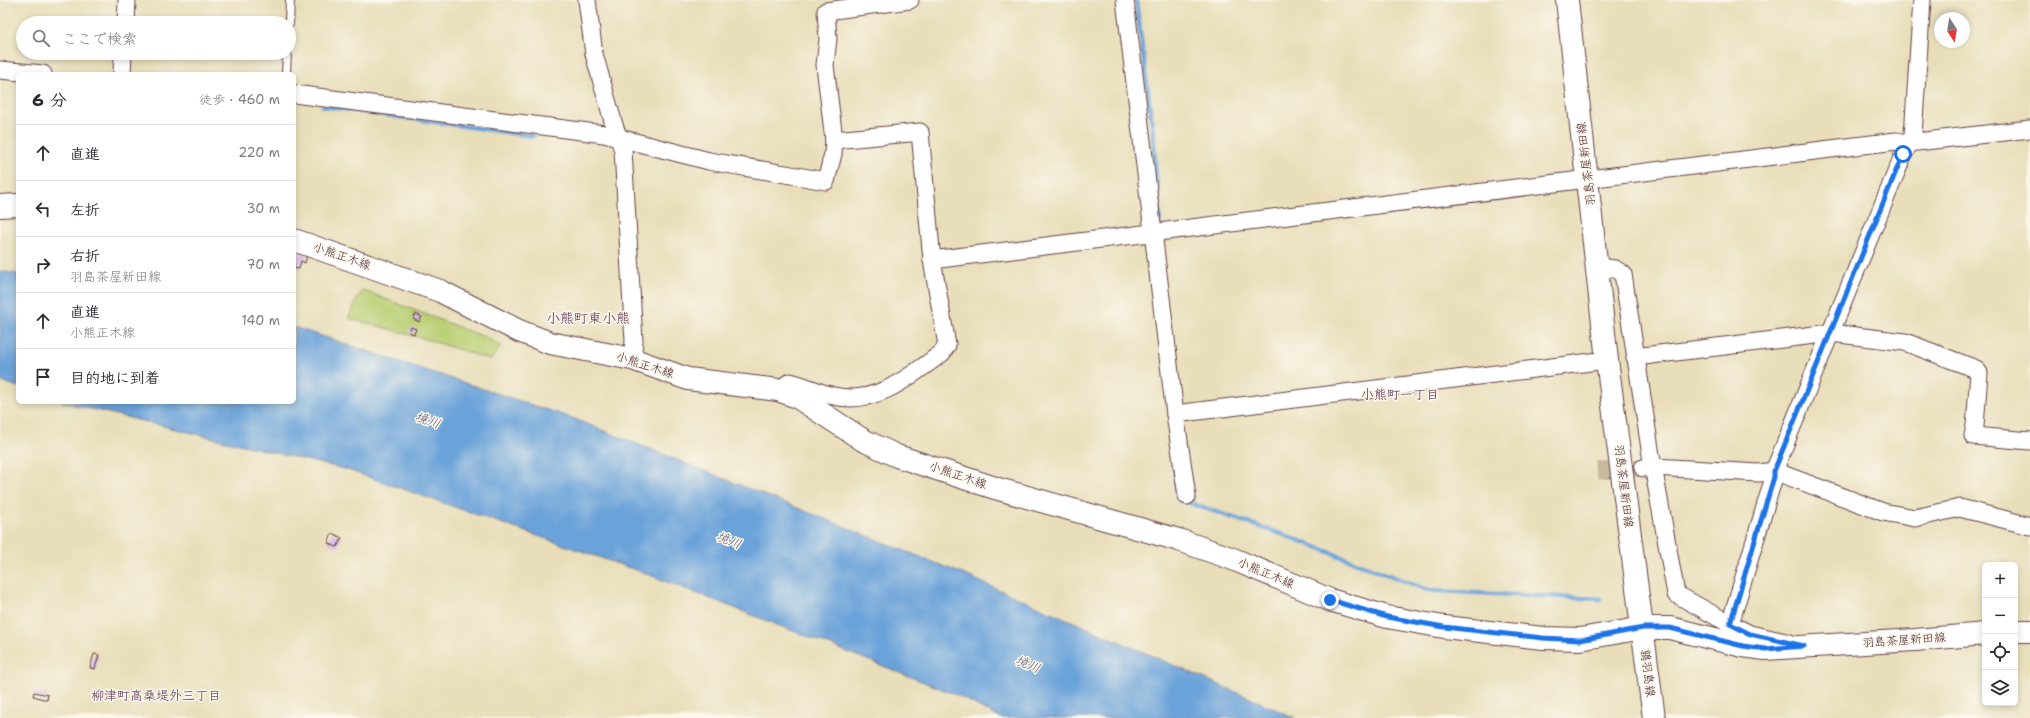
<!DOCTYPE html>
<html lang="ja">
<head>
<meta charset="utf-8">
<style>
	body { margin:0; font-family:"Shantell Sans","Klee One",sans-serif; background:#f2f2f3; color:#2b2b33 }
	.controls { position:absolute; right:12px; bottom:12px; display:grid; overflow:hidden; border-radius:6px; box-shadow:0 2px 6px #0003 }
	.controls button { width:36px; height:36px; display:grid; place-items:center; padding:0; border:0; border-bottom:1px solid #e1e1e2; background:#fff; color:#2b2b33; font:20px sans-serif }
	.compass { position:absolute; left:1934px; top:12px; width:36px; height:36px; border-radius:50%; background:#fff; box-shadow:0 2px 6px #0003; rotate:168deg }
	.stop { position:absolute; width:12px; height:12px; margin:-9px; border:3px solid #1a73e8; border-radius:50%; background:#fff }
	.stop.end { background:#1a73e8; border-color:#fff; box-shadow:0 1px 4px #0008 }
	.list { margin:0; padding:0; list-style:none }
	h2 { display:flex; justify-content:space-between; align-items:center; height:52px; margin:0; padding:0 16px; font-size:17px }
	h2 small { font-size:13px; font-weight:400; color:#7c7c81 }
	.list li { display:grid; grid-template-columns:26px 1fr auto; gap:12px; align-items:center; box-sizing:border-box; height:56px; padding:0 16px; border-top:1px solid #e1e1e2 }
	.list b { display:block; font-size:15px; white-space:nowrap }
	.list p { margin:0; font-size:13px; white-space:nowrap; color:#7c7c81 }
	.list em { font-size:13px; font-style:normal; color:#7c7c81 }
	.icon { flex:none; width:22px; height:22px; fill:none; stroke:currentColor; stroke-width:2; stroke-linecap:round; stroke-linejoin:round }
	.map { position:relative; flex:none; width:2030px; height:718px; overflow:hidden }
	.search { position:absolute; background:#fff; box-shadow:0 2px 6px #0003; left:16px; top:16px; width:280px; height:44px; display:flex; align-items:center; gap:10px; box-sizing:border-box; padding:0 14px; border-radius:22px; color:#7c7c81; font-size:15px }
	.panel { position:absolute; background:#fff; box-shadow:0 2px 6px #0003; left:16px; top:72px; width:280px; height:332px; border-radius:6px }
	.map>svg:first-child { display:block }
	.green { fill:#bad074; stroke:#827850 }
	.water { fill:#6ba3d9; stroke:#5a6182 }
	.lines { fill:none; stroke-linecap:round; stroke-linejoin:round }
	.stream { stroke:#6ba3d9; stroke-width:4.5 }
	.building { fill:#d2b4e5 }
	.street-tunnel { stroke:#c8b89d; stroke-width:17; stroke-dasharray:17 8; stroke-linecap:butt }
	.lane-casing { stroke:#623c40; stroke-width:10 }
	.street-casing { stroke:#623c40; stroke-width:19 }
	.secondary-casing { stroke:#623c40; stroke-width:24 }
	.lane { stroke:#fff; stroke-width:8 }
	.street { stroke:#fff; stroke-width:17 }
	.secondary { stroke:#fff; stroke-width:22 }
	.route { stroke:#1a73e8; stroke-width:5 }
	.labels { text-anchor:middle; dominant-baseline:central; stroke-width:3; stroke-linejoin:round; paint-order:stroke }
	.street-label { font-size:12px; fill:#4a1f2b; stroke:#fbf7ec }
	.neighbourhood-label { font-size:13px; font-weight:bold; fill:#7a536c; stroke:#fbf7ec }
	.water-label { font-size:13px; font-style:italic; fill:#575471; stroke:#fbf7ec }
	.quarter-label { font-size:14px; font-weight:bold; fill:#7a536c; stroke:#fbf7ec }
</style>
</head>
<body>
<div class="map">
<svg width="2030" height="718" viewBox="0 0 2030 718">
	<rect width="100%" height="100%" fill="#fbf7ec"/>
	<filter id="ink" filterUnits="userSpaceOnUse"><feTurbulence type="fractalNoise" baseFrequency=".025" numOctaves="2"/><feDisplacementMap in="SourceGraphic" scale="8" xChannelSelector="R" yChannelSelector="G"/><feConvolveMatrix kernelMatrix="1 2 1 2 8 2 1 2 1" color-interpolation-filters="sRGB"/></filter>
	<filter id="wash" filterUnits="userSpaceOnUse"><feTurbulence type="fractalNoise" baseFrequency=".012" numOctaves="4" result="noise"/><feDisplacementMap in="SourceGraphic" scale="16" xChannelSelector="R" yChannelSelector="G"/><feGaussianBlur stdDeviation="0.9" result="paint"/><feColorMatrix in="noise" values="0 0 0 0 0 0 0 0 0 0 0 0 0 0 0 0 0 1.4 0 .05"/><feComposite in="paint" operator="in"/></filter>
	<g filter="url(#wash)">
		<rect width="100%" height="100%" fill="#e8deb9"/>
		<path class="green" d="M362,290L487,338L501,346L491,360L429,340L348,318Z"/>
		<g class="water">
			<path d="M0,271L18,274V387L0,381Z"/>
			<path d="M294,327L572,418L958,572L1296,718H1000L957,695L647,574L348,470L62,402H294Z"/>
		</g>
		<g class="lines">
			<g class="stream">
				<path d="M1136,0L1152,124L1160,221"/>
				<path d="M323,106L533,136"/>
				<path d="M1172,451L1178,499L1293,538L1425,589L1437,591L1601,599"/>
			</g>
		</g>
		<g id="blocks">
			<g class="building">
				<path d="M294,250L307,254L305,263L301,261L299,269L294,268Z"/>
				<path d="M416,314L422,317L419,322L413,319Z"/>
				<path d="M411,327L416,329L414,334L409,332Z"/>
				<path d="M332,533L342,538L337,547L328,543Z"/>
				<path d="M94,654L99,655L95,669L90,668Z"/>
				<path d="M34,692L48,695L47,700L33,696Z"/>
			</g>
		</g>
	</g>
	<g filter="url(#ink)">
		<use href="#blocks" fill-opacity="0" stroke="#623c40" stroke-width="1"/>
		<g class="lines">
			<path class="street-tunnel" d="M1598,471L1643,468"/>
			<g class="lane-casing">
				<g id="lane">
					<path d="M289,23L290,0"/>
					<path d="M286,74L287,53"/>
				</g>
			</g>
			<g class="street-casing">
				<g id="street">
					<path d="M587,0L594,54L614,125L623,150L634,341L632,359"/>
					<path d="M1125,0L1175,414L1187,496"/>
					<path d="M126,23L127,0"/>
					<path d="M0,70L43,74"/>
					<path d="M122,74L123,53"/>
					<path d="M294,94L604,134L709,161L826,181L833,154L834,140L825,65L828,39L826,11L910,0"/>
					<path d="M932,260L1896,141L1908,143L2030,129"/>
					<path d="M1598,267L1615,269L1623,274L1651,455L1676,594L1730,624"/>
					<path d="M1635,357L1831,333L1905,342L1976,369L1979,373L1975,426L1973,436L2030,441"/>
					<path d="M778,390L790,382C805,385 818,393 834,396C876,406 910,376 942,353L947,345L932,260L920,132L834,140"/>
					<path d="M1175,414L1607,360"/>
					<path d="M1643,468L1654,467L1759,473L1774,471L1883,512L1915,518L1960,508L2030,526"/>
					<path d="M1790,643L1750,634L1730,624L1774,477V471L1902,158L1913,135L1922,0"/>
				</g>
			</g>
			<g class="secondary-casing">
				<g id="secondary">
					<path d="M1567,0L1607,360L1654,718"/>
					<path d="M0,206L18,205"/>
					<path d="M294,240L440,291L519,331L550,343L632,359L688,379L778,390L797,397L863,440L897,456L995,488L1179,540L1233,559L1330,600L1387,617L1444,627L1543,638L1580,639L1643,628H1670L1743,646L1765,649L1915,640L1985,634"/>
					<path d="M2015,631H2030"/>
				</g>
			</g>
			<use href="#lane" class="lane"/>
			<use href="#street" class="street"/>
			<use href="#secondary" class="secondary"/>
		</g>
	</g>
	<g class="lines" filter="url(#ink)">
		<path class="route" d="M1330,600L1387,617L1444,627L1543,638L1580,640L1643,628H1670L1743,646L1765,649L1804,646L1750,634L1730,624L1774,477V471L1903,154"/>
	</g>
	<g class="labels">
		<g class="street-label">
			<text transform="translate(1586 164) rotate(-97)">羽島茶屋新田線</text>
			<text transform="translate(342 256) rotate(19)">小熊正木線</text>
			<text transform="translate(645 365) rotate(18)">小熊正木線</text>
			<text transform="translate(958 475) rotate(19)">小熊正木線</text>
			<text transform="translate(1624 486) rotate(83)">羽島茶屋新田線</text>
			<text transform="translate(1266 573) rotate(23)">小熊正木線</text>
			<text transform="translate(1904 640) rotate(-4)">羽島茶屋新田線</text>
			<text transform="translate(1648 673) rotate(83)">鶉羽島線</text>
		</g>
		<g class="neighbourhood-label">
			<text x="1400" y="394">小熊町一丁目</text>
			<text x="156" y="695">柳津町高桑堤外三丁目</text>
		</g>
		<g class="water-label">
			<text transform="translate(428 420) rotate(19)">境川</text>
			<text transform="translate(729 540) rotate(22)">境川</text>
			<text transform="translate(1028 664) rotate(22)">境川</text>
		</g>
		<g class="quarter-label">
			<text x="588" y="318">小熊町東小熊</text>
		</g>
	</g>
</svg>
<div class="controls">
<button>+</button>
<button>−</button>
<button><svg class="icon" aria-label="locate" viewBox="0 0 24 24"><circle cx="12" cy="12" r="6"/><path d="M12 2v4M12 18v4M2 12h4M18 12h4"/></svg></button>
<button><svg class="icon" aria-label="layers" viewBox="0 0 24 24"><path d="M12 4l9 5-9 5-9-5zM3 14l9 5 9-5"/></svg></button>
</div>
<svg class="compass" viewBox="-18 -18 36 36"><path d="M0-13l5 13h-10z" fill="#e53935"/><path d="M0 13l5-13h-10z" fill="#7c7c81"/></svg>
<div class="stop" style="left:1903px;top:154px"></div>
<div class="stop end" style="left:1330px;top:600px"></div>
<div class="search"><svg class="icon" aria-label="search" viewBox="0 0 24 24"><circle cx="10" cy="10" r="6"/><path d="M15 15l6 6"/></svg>ここで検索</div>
<section class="panel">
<h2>6 分<small>徒歩 · 460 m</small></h2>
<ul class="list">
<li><svg class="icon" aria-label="ahead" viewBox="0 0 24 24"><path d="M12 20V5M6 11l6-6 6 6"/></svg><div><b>直進</b></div><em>220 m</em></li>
<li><svg class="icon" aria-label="left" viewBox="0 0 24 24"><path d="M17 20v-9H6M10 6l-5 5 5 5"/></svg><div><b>左折</b></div><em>30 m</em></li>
<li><svg class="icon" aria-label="right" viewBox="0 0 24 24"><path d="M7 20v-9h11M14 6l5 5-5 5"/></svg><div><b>右折</b><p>羽島茶屋新田線</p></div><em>70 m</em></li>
<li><svg class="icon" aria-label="ahead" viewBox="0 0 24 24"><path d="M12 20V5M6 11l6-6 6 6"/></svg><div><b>直進</b><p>小熊正木線</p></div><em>140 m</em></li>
<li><svg class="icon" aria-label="arrive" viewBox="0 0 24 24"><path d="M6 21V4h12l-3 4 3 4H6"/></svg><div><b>目的地に到着</b></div></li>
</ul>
</section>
</div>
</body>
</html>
